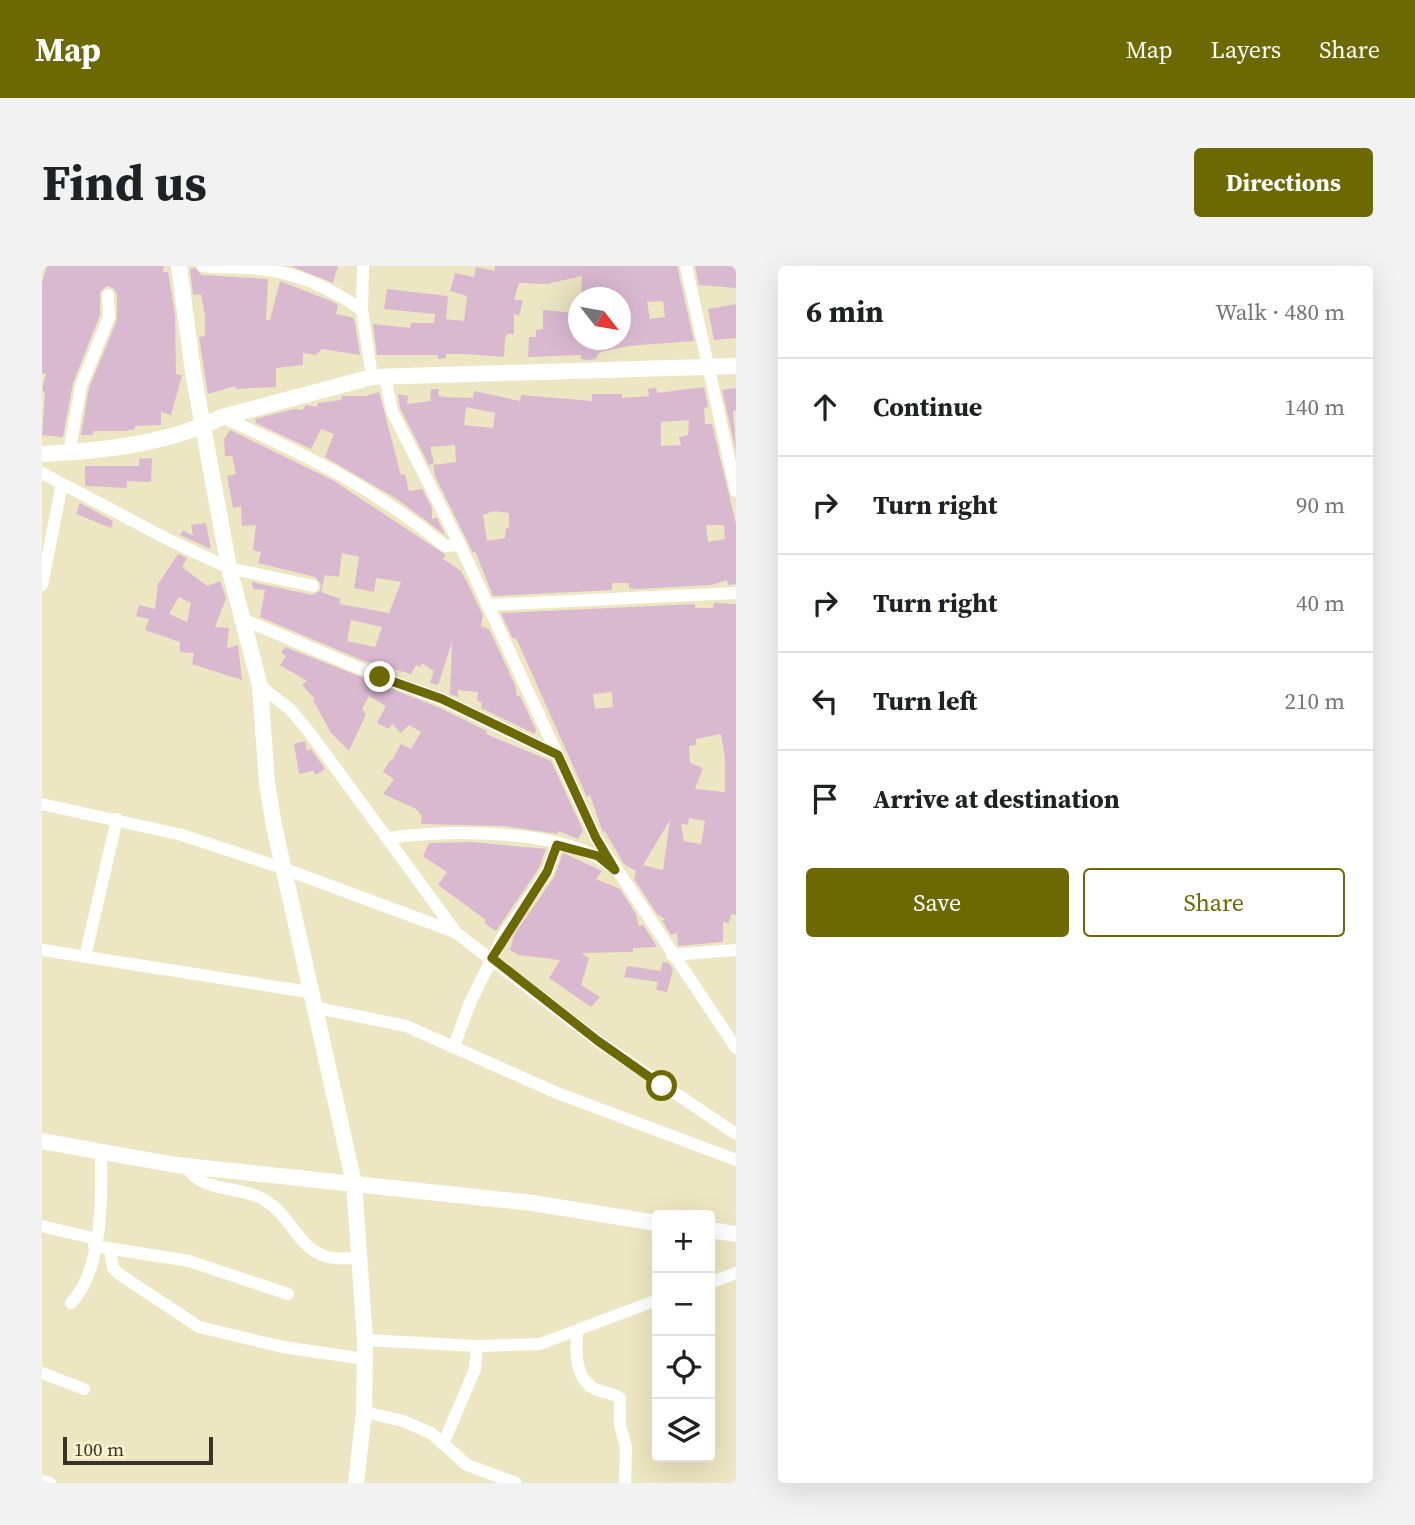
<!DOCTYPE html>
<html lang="en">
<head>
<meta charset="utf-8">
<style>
	body { margin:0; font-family:"Source Serif 4",serif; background:#f2f2f2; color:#202124 }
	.controls { position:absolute; right:21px; bottom:21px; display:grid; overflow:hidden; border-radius:7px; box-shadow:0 7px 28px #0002 }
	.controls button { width:63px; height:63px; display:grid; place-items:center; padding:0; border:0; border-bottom:2px solid #e0e0e0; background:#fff; color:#202124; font:35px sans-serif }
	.compass { position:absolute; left:526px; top:21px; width:63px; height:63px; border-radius:50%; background:#fff; box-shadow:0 7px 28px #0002; rotate:121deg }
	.scale { position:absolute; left:21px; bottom:18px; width:150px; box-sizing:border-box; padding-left:7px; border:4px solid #383527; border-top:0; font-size:19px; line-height:24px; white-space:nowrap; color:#383527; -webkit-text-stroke:5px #fbf3cf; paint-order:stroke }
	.stop { position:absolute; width:21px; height:21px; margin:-16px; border:5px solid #6c6802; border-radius:50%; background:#fff }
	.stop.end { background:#6c6802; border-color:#fff; box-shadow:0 2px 7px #0008 }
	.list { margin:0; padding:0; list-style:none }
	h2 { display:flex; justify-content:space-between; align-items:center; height:91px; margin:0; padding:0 28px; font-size:30px }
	h2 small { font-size:23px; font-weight:400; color:#757577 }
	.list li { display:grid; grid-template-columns:46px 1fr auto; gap:21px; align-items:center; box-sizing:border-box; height:98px; padding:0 28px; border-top:2px solid #e0e0e0 }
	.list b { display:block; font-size:26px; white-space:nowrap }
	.list em { font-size:23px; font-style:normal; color:#757577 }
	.actions { display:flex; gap:14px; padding:21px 28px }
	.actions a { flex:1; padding:16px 0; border:2px solid #6c6802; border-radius:7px; text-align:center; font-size:24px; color:#6c6802 }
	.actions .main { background:#6c6802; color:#fff }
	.icon { flex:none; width:38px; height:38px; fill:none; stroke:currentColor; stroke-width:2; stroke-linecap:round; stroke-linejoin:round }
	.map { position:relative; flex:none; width:694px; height:1217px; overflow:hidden; border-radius:7px }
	header { display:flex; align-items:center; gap:42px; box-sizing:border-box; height:98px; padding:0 35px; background:#6c6802; color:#fff }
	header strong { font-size:33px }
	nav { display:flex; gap:38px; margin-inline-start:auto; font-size:24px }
	.intro { display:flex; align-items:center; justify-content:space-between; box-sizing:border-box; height:168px; padding:0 42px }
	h1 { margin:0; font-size:49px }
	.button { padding:18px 32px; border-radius:7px; background:#6c6802; color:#fff; font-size:24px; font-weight:700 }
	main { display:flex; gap:42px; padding:0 42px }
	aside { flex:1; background:#fff; border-radius:7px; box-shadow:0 7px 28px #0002 }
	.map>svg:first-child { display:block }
	.building { fill:#d9b9d0; fill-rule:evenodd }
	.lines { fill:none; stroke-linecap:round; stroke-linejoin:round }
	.street { stroke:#fff; stroke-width:12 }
	.secondary { stroke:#fff; stroke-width:16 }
	.route { stroke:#6c6802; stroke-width:9 }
</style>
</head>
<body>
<header>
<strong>Map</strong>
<nav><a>Map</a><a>Layers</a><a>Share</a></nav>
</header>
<div class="intro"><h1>Find us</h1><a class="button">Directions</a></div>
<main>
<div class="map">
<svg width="694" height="1217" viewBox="0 0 694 1217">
	<rect width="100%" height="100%" fill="#ede6c2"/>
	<g class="building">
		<path d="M5,0H122L121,6H126L133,49L134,108L140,109L129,149L119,146V159L93,160V163L83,165H51V169H39L47,122L75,54V28L71,22L65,20L58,26V49L31,117L21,171L0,169L3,127L0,124L4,108L0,107V17Z"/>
		<path d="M249,0H296L291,17Z"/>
		<path d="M453,0H635L652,75L586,80L558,86L553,93L547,94L539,93V89L486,91L487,71H494V64L501,63V44L536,47V74H578V32H539L540,10L504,18L477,17L472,34H481L477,50L472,48V68H465L463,73L462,91L423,88H404V92L396,93V89H335L331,58L368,62L369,57H392L393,48L342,43L345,23L406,30L404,53L422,55L425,30L408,25L413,7L432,11L434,1L453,5ZM621,35L623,51L608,53L605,36Z"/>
		<path d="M653,0H694V22L657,19Z"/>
		<path d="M153,2L160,9L226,13L224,54H228L238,15L289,35L296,39L294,48L312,52L318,89L280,83L274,89L261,87V99L234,102V121L194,123L193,120L166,128L157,71L163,70V50L159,28L151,29L148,3Z"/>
		<path d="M694,38V72L672,74L666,43Z"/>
		<path d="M662,121L666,141L662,142L663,158H670L694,258V318L686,319L685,314L669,319L596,323L587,322V317H570V324L451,330L433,285L431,287L393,210L391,199L414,196L413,179L388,181L392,197L387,199L358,142L356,128L366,130L365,138L388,135L389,123H397L396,129L401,131L431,132L432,125L478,135L479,129L550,135V128H580V132L607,130L606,123L614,122L615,127ZM424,141L453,147L451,162L422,159ZM647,154L646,169L637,171L639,179L619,180V156ZM452,245L467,247V262H464L463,272L445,275L441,249ZM664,259H682L683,273L666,276Z"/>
		<path d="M694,122V144L691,145L694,185L680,124Z"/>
		<path d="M337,126L359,209L363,208L367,225L380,223L390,242V253L395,252L403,269L355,233L283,191L292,168L279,163L269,183L214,157L213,153L252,143L260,144L264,139L275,141L276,137L299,134L300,130H324Z"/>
		<path d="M188,164L292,215L404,289L401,293L419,305L425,316L441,350L439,360L447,363L473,419L475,430H478L494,464L493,468L439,442L440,436L435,435L436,426L416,424V431L408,428L410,376L396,419L388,417L392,405L380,397L378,401L374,399L369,408L322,395L218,351L223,324L211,323L210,316L270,329L278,325L279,318L273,311L216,297L219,286L211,284L214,259L200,260L199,240L191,242L185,210L194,208L190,190H183L182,173ZM300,287L317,291L312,322L332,326L334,312L359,316L347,347L297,338L299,333L279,326L283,309L297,311ZM309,354L340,361L333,381L305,375Z"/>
		<path d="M110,192L109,216L85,215V222L43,220V200H97V193Z"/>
		<path d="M38,237L71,255L69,262L34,248Z"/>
		<path d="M164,257L169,283L138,269L141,264L151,270L149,259Z"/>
		<path d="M136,288L145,292L140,301L165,320L178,315L184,332L173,361L187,362L185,382L196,379L200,414L150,398L152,387L138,386V376L103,364L107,353L94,350L97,339L113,343L116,318ZM137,331L149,337L145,356L127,348Z"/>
		<path d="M672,337L694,338V649L689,648L687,657L681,656V676L636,680L635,667L629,669L620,654H624L615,648L592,613L594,605L582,598L562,564L561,567L548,529L545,531L474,372L471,373L459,347L653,338V342H671ZM570,426L571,441L553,443L551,428ZM679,468L683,492V526L653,523L661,502L648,497L647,480L654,479V473ZM647,552L663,555L659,578L642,575L639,558L646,559ZM628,554L621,604L601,599Z"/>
		<path d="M243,381L396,441L445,465L444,468L509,495L541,564L536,573L516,565V568L462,560L379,558L380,550L374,543L341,528L352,513L341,506L348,494L350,495L359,478L369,483L379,466L367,459L359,467L350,458L347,463L335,457L344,440L327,430L320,443L324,448L307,485L289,467L271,434L273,433L260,419L265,415L238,399L244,390L239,386Z"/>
		<path d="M263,475L265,485L269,483L283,503L274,509L271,505L257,508L252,478Z"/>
		<path d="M430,576L504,583L497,602L454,665L442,657L444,654L396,619L405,606L381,590L387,577Z"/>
		<path d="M521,587L560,605L554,613L578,623L594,648L597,660L601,659L613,677L614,681L591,682V686H587L539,687L547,692L539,719L558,731L549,741L507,712L518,694L477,689L468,684L472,669L512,611Z"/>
		<path d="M620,696L627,697L631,704L625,726L614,724L616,716L582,711L585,700L619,705Z"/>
	</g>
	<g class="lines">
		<g class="street">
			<path d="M161,0C176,2 190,1 204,2C246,3 286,20 320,44"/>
			<path d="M321,0L320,44L330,111"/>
			<path d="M644,0L694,225"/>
			<path d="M343,110L350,145L418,279L554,572L694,782"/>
			<path d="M180,151C263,188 332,222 403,280L418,279"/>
			<path d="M27,187L39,120L67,51L66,29"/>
			<path d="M0,207L127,274L187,302L271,320"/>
			<path d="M0,319L20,218"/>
			<path d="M445,339L694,327"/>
			<path d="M198,352L338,411L399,433L516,489"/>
			<path d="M218,420L248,443L268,467L413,665"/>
			<path d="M0,538L140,569L240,602L413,666L556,775L694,868"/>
			<path d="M347,572C405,564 520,562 567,599"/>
			<path d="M0,684L267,726"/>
			<path d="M630,689L694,684"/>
			<path d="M43,691L75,553"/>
			<path d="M271,741L364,760L515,827L694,894"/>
			<path d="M412,780L428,737L461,670L505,606L515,579"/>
			<path d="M143,899C162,929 193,918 221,933C260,956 256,1002 317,991"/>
			<path d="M0,960L54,973"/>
			<path d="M52,980L147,995L246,1028"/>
			<path d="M68,983L71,1002L77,1008L157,1061L241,1081L323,1093"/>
			<path d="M668,1017L694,1007"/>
			<path d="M29,1037C61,1004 60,929 59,886"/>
			<path d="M535,1065C534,1084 532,1110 551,1122C560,1127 570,1126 578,1132V1159L584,1181L583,1217"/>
			<path d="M323,1074L435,1080L498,1078L615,1034"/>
			<path d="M0,1107L42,1123"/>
			<path d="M322,1146L361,1155L389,1167L425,1199L474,1217"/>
			<path d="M402,1176L433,1103L435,1080"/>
			<path d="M0,1215L8,1217"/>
		</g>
		<g class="secondary">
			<path d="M137,0L151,106L187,302L218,420L225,517L232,560L312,917L323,1074L322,1146L314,1217"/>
			<path d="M0,188C60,185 126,178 180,151L330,111L694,100"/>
			<path d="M0,875L134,899L490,937L615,957"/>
			<path d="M668,964L694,968"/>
		</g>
	</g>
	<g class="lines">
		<path class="route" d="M338,411L400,433L516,489L554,572L573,604L556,590L515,579L505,606L450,692L556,775L620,820"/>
	</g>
</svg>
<div class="controls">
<button>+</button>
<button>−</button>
<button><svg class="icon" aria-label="locate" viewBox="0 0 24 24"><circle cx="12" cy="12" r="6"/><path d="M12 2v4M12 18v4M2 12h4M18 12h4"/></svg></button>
<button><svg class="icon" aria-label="layers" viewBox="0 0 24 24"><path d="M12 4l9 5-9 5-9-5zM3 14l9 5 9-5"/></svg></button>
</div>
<svg class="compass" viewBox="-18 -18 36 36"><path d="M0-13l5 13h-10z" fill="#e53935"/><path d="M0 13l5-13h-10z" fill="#757577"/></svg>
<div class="scale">100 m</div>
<div class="stop" style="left:620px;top:820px"></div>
<div class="stop end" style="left:338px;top:411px"></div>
</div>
<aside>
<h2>6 min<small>Walk · 480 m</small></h2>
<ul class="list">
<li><svg class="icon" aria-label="ahead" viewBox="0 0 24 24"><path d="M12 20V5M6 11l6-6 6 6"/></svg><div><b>Continue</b></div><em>140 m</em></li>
<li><svg class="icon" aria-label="right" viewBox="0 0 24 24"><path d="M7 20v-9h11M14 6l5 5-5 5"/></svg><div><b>Turn right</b></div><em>90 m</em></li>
<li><svg class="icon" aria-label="right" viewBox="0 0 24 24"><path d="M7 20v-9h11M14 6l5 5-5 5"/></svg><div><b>Turn right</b></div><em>40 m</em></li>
<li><svg class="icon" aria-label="left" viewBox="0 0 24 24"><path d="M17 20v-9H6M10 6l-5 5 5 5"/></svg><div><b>Turn left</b></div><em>210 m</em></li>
<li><svg class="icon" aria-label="arrive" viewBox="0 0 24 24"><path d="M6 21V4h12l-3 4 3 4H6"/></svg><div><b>Arrive at destination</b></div></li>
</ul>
<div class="actions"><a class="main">Save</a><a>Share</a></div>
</aside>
</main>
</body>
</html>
